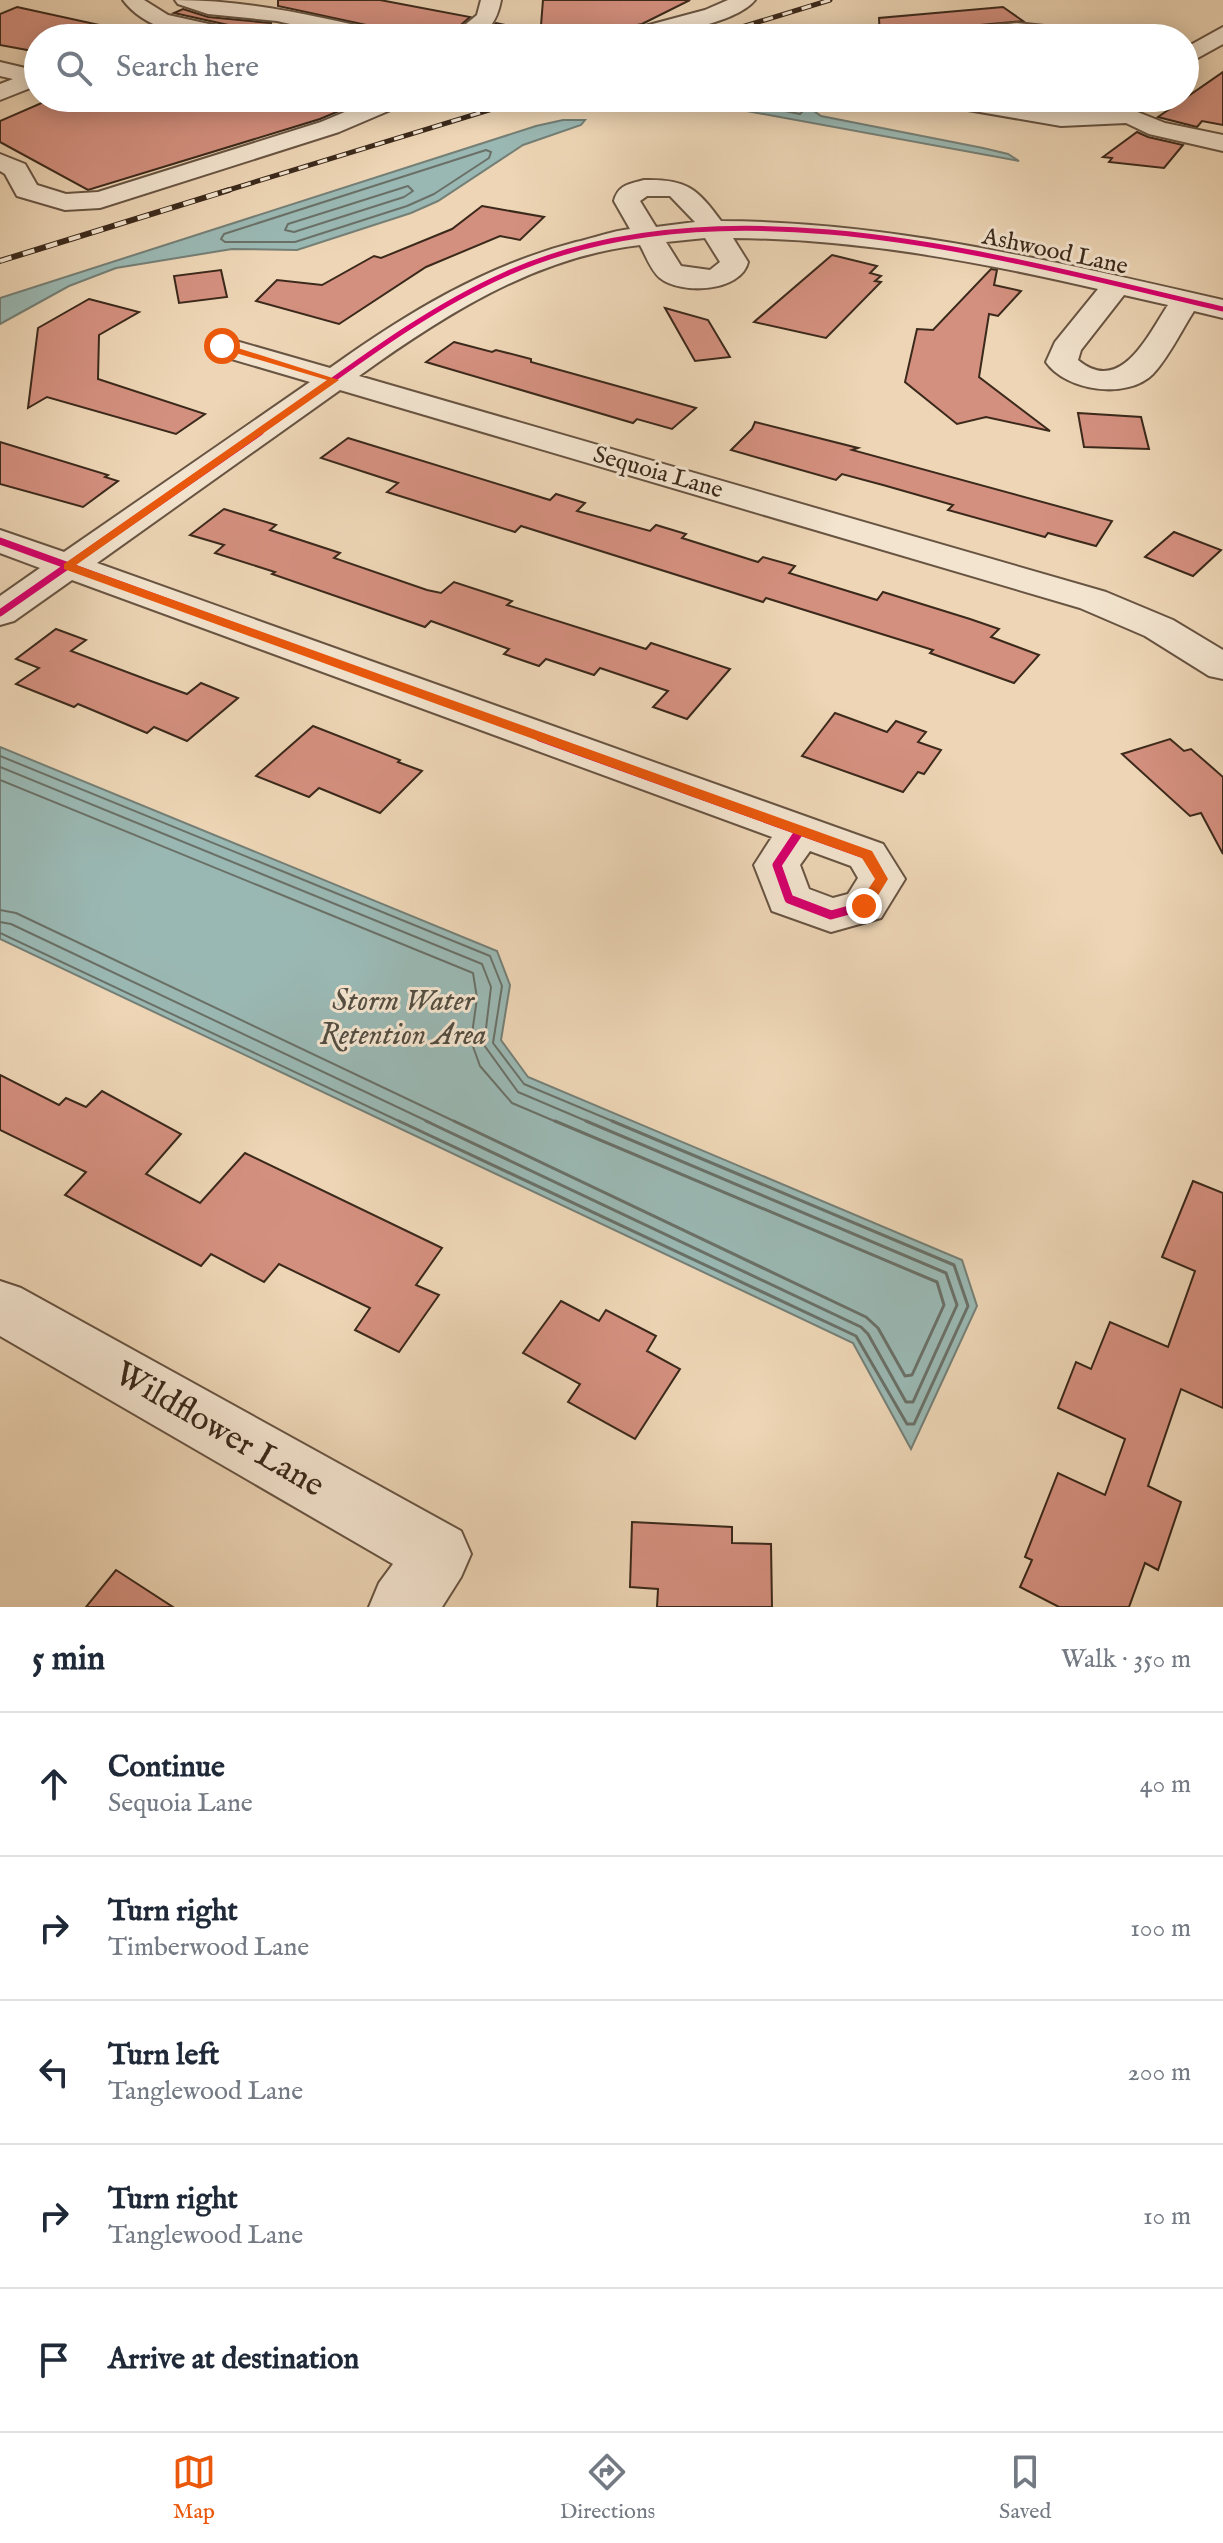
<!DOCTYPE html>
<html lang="en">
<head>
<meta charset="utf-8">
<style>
	body { margin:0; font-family:"IM FELL English",serif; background:#f6f6f7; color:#1f2937 }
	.stop { position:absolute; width:24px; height:24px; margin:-18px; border:6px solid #ea580c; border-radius:50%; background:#fff }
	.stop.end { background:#ea580c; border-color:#fff; box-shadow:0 2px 8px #0008 }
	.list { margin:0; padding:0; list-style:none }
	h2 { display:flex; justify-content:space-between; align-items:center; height:104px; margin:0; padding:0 32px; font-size:34px }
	h2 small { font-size:26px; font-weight:400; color:#747a83 }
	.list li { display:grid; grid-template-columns:52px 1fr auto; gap:24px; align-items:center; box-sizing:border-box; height:144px; padding:0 32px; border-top:2px solid #e0e1e3 }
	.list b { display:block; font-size:30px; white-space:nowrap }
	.list p { margin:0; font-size:26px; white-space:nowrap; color:#747a83 }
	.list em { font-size:26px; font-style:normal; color:#747a83 }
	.icon { flex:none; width:44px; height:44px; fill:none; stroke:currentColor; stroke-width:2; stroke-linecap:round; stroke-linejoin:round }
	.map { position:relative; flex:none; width:1223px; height:1607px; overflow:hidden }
	.search { position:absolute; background:#fff; box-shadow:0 4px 20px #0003; left:24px; right:24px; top:24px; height:88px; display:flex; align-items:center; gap:20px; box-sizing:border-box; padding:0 28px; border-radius:44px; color:#747a83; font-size:30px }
	.sheet { height:824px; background:#fff }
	nav { display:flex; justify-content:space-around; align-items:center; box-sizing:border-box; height:112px; border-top:2px solid #e0e1e3; background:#fff; font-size:22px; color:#747a83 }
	nav a { display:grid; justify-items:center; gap:4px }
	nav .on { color:#ea580c }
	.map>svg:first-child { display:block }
	.water { fill:#9ab8b3; stroke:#747f76; stroke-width:2 }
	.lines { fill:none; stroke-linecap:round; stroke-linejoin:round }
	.shore-far1 { stroke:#6a7067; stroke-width:2 }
	.shore { stroke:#6a7067; stroke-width:3 }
	.building { fill:#d4907f; stroke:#3b291b; stroke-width:2 }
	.minor-casing { stroke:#685442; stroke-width:4 }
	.minor { fill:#f3e4cf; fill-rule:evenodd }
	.rail-far1-casing { stroke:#3b291b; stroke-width:5 }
	.rail-casing { stroke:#3b291b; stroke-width:6 }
	.rail-far1 { stroke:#f3e4cf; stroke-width:3; stroke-dasharray:10; stroke-linecap:butt }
	.rail { stroke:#f3e4cf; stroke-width:4; stroke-dasharray:12; stroke-linecap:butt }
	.cycleway-far2-casing { stroke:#f3e4cf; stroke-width:8 }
	.cycleway-far1-casing { stroke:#f3e4cf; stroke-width:11 }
	.cycleway-casing { stroke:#f3e4cf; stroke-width:14 }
	.cycleway-far2 { stroke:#d6006c; stroke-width:5 }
	.cycleway-far1 { stroke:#d6006c; stroke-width:7 }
	.cycleway { stroke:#d6006c; stroke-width:9 }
	.route { fill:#ea580c }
	.labels { text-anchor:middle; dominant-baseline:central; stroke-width:6; stroke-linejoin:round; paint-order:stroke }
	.far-street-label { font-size:24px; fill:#3b291b; stroke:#f3e4cf }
	.water-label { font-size:30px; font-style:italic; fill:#534d41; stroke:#f3e4cf }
	.near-street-label { font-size:34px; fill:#3b291b; stroke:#f3e4cf }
</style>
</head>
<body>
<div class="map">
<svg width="1223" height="1607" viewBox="0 0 1223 1607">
	<rect width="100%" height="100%" fill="#edd5b5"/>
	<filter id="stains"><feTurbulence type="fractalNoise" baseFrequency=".0025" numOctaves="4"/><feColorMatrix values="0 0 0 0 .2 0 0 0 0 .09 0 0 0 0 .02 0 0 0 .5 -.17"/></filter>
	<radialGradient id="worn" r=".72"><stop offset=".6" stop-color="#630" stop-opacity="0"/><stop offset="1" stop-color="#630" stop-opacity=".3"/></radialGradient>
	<g class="water">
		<path d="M676,98H808L814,111L821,116L983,148L1008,154L1019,161Z"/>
		<path d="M563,120H585L581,125L523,145L438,201L411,213L297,250L232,249L116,268L69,286L0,324V298L536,126Z"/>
		<path d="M0,747L497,951L510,985L501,1040L528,1077L962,1260L977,1306L911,1449L853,1343L0,939Z"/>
	</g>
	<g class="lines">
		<g class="shore-far1">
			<path d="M718,98L800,114L804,110L802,98"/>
			<path d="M486,150L491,152L489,158L434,194L407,206L295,242H225L221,239L224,234Z"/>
			<path d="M408,186L413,191L404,197L294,232L285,230L288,224Z"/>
			<path d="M0,756L490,956L502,986L493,1043L524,1084L617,1123"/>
			<path d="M0,767L482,964L491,987L484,1045L518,1092L591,1123"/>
			<path d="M0,780L473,973L477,998L471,1041L480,1066L512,1103L559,1123"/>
			<path d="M0,910L16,913L458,1123"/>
			<path d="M0,922L11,924L431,1123"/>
			<path d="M0,933L403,1123"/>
		</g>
		<g class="shore">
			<path d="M399,1121L856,1336L907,1424H914L968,1306L954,1265L612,1121"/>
			<path d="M426,1121L861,1327L868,1334L906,1402H913L957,1305L946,1273L586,1121"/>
			<path d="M454,1121L866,1317L878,1328L905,1376L912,1375L944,1305L937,1282L555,1121"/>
		</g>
	</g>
	<g class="building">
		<path d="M278,0H380L470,17L446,38H394L389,30L278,6Z"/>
		<path d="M543,0H690L642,24L612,30L599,38H540Z"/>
		<path d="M17,7L104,26L102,38H38V52L0,45V14Z"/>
		<path d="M1003,7L1023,21L980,25L960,38H880L879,18Z"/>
		<path d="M183,9L208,17L271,23L270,38H230L233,31L228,25L174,13Z"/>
		<path d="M496,23L510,26L509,38H476L486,33Z"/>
		<path d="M149,25L169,33L187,38H123Z"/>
		<path d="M1223,72V125L1202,121L1197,127L1158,117Z"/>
		<path d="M53,98H162L216,110L217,98H370L320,119L88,190L0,142V121Z"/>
		<path d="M1137,132L1148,137L1183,145L1164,168L1109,162L1112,158L1103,157Z"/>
		<path d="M482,206L544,217L520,240L500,236L426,267L339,324L256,301L277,280L322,285L374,256L381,258L452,229Z"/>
		<path d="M832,255L877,266L870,273L881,276L875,281L881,282L826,338L754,322Z"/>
		<path d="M991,269L997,270L994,285L1021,291L998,316L989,314L979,377L1050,431L986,417L957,424L905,382L917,329L933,330Z"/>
		<path d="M221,270L227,297L179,303L174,276Z"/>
		<path d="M89,299L139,312L99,335L98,379L205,414L176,434L47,397L28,408L38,328Z"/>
		<path d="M665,308L708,320L730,357L695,361Z"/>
		<path d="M454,342L492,352L496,350L531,359V362L696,408L672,429L637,419L633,423L426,362Z"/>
		<path d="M1078,413L1141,417L1149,449L1084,447Z"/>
		<path d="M755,422L858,448L852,450L1112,521L1096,546L1048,533L1045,537L948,510L953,505L883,485L842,474L836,480L731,450L752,429Z"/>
		<path d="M348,438L550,500L556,494L585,503L577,511L650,531L656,525L686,534L682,538L758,562L763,557L795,566L789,573L877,600L883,592L970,619L999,629L991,637L1039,655L1014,683L930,653L933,650L766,598L763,602L521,526L515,532L387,492L398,483L321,458Z"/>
		<path d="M0,442L108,475L105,477L118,481L83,507L0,484Z"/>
		<path d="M224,509L276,525L270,530L340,553L334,558L427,590L441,593L454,582L512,601L507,605L646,649L651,643L730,669L687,719L653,707L668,691L600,668L594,675L546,659L539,666L504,654L509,649L431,621L425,627L272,574L275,572L215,553L224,545L190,535Z"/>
		<path d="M1174,532L1221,550L1193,576L1145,557Z"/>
		<path d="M56,629L86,640L71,651L148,680L187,694L201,683L238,698L187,741L154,727L147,733L78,704L74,707L16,684L39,668L16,659Z"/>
		<path d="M835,713L887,732L896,721L926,732L918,742L941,750L924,774L918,772L903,792L802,756Z"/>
		<path d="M313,726L400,760L398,762L422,771L380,813L319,788L309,797L256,776Z"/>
		<path d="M1170,739L1184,751L1191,749L1223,777V854L1201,813L1190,816L1122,754Z"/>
		<path d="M0,1075L59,1105L66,1098L86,1107L102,1091L181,1134L146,1174L200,1203L245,1153L442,1248L416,1285L439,1295L399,1352L355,1330L370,1308L279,1264L264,1282L211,1254L201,1266L65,1195L86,1172L0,1130Z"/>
		<path d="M1193,1181L1223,1193V1408L1181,1389L1148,1486L1181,1502L1158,1570L1145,1563L1129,1607H1059L1020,1587L1032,1560L1025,1557L1058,1473L1105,1495L1125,1439L1058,1408L1076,1362L1091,1369L1110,1322L1168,1347L1195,1271L1162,1257Z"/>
		<path d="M561,1301L599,1321L606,1310L656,1336L647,1351L680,1369L635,1439L568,1402L580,1384L523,1353Z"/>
		<path d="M632,1522L732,1527V1543L771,1544L772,1607H657L658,1589L630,1587Z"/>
		<path d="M116,1570L173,1607H86Z"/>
	</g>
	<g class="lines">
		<g class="minor-casing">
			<g id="minor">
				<path d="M123,0H144L168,15L227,28L230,33L227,38C192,40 144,29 123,0Z"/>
				<path d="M175,0C246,0 318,16 388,33L391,38H351L277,21L208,14L178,4Z"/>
				<path d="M481,0H501C495,32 480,38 449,38L477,15Z"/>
				<path d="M728,0H755C734,26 649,38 616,38L619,33L705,10Z"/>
				<path d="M1017,23L1090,31L1101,38H963C975,25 1001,25 1017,23Z"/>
				<path d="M1223,27V44L1185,65V48Z"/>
				<path d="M0,62L38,71V85L0,100V84L13,79L0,76Z"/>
				<path d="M378,98H411L407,103L339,132L100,208L65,210L17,196L5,174L0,171V154L25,164L37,185L66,194L98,192L321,122Z"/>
				<path d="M927,98H981L1061,112L1130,109L1165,123L1223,135V151L1149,134L1126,123L1061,126L939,105L931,103Z"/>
				<path d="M644,180C686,179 697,188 721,221C894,222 1055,262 1223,300V318L1194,311C1181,331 1169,357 1153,374C1127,400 1066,391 1046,362L1055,342L1098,289C977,261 857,239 733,238L748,262C741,292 681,295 660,278C651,271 645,254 640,245C534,257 443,316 359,376L1106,592L1173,620L1223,650V679L1209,676L1145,636L1080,608L340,390L97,563L883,844L905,879L881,918L831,932L772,911L754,865L772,837L72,580L14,621L0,625V596L40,568L0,553V530L64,552L310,382L211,353L207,346L211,339L222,337L330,368C407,313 484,266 576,242C594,238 612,231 630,229L614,201C618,185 629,184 644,180ZM647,196H670L695,222L656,227L640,201ZM705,238L720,262L710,270L681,266L666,242ZM1124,295L1168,305C1148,335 1121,396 1078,360L1081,350ZM810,851L851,866L858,878L848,894L833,898L809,889L800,865Z"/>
				<path d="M0,1281L21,1288L461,1531L471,1554L461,1577L442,1607H369L379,1583L393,1564L0,1336Z"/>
			</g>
		</g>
		<use href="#minor" class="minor"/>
		<g class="rail-far1-casing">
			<g id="rail-far1">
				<path d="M706,38L830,0"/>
				<path d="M222,192L528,98"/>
			</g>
		</g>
		<g class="rail-casing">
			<path id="rail" d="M0,261L229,190"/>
		</g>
		<use href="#rail-far1" class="rail-far1"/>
		<use href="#rail" class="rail"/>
		<g class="cycleway-far2-casing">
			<path id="cycleway-far2" d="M257,434C338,378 416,314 506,274C723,176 1003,258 1223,309"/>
		</g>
		<g class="cycleway-far1-casing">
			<g id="cycleway-far1">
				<path d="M0,541L545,739"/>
				<path d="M0,613L260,432"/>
			</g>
		</g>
		<g class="cycleway-casing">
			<path id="cycleway" d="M540,737L867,855L882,879L864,906L831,915L789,899L777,865L799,832"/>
		</g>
		<use href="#cycleway-far2" class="cycleway-far2"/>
		<use href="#cycleway-far1" class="cycleway-far1"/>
		<use href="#cycleway" class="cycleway"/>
	</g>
	<path class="route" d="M222,343L339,380L76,565L872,851L888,879L869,910L864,911L857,906L875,879L862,858L64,569V564L327,380L219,348Z"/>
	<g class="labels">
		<g class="far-street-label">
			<text transform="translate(1055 252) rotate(12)">Ashwood Lane</text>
			<text transform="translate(658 473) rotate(16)">Sequoia Lane</text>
		</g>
		<g class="water-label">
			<text x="403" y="1002">Storm Water<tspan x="403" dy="34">Retention Area</tspan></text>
		</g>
		<g class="near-street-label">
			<text transform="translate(219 1430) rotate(30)">Wildflower Lane</text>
		</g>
	</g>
	<rect width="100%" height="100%" filter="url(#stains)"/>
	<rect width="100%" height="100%" fill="url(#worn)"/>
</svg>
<div class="stop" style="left:222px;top:346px"></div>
<div class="stop end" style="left:864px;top:906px"></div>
<div class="search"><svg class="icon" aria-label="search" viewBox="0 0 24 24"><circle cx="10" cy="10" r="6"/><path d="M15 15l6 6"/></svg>Search here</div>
</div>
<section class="sheet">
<h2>5 min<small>Walk · 350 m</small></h2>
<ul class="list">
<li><svg class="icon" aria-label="ahead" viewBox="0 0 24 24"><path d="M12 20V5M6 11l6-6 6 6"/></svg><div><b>Continue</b><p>Sequoia Lane</p></div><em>40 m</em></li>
<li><svg class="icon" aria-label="right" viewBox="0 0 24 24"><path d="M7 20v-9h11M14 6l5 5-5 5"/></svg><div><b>Turn right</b><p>Timberwood Lane</p></div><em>100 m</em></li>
<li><svg class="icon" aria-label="left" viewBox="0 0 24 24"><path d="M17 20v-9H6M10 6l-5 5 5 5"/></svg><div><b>Turn left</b><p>Tanglewood Lane</p></div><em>200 m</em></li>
<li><svg class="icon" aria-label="right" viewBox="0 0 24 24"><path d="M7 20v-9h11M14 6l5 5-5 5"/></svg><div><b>Turn right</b><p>Tanglewood Lane</p></div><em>10 m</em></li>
<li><svg class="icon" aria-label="arrive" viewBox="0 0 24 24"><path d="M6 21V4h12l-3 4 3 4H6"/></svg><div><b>Arrive at destination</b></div></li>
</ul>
</section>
<nav>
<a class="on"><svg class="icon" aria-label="map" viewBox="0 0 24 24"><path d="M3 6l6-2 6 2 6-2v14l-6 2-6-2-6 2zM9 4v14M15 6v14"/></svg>Map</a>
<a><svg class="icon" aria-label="directions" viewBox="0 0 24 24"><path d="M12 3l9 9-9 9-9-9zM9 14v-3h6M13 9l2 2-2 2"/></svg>Directions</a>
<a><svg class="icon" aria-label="saved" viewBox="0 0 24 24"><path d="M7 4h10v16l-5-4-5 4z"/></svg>Saved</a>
</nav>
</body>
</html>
